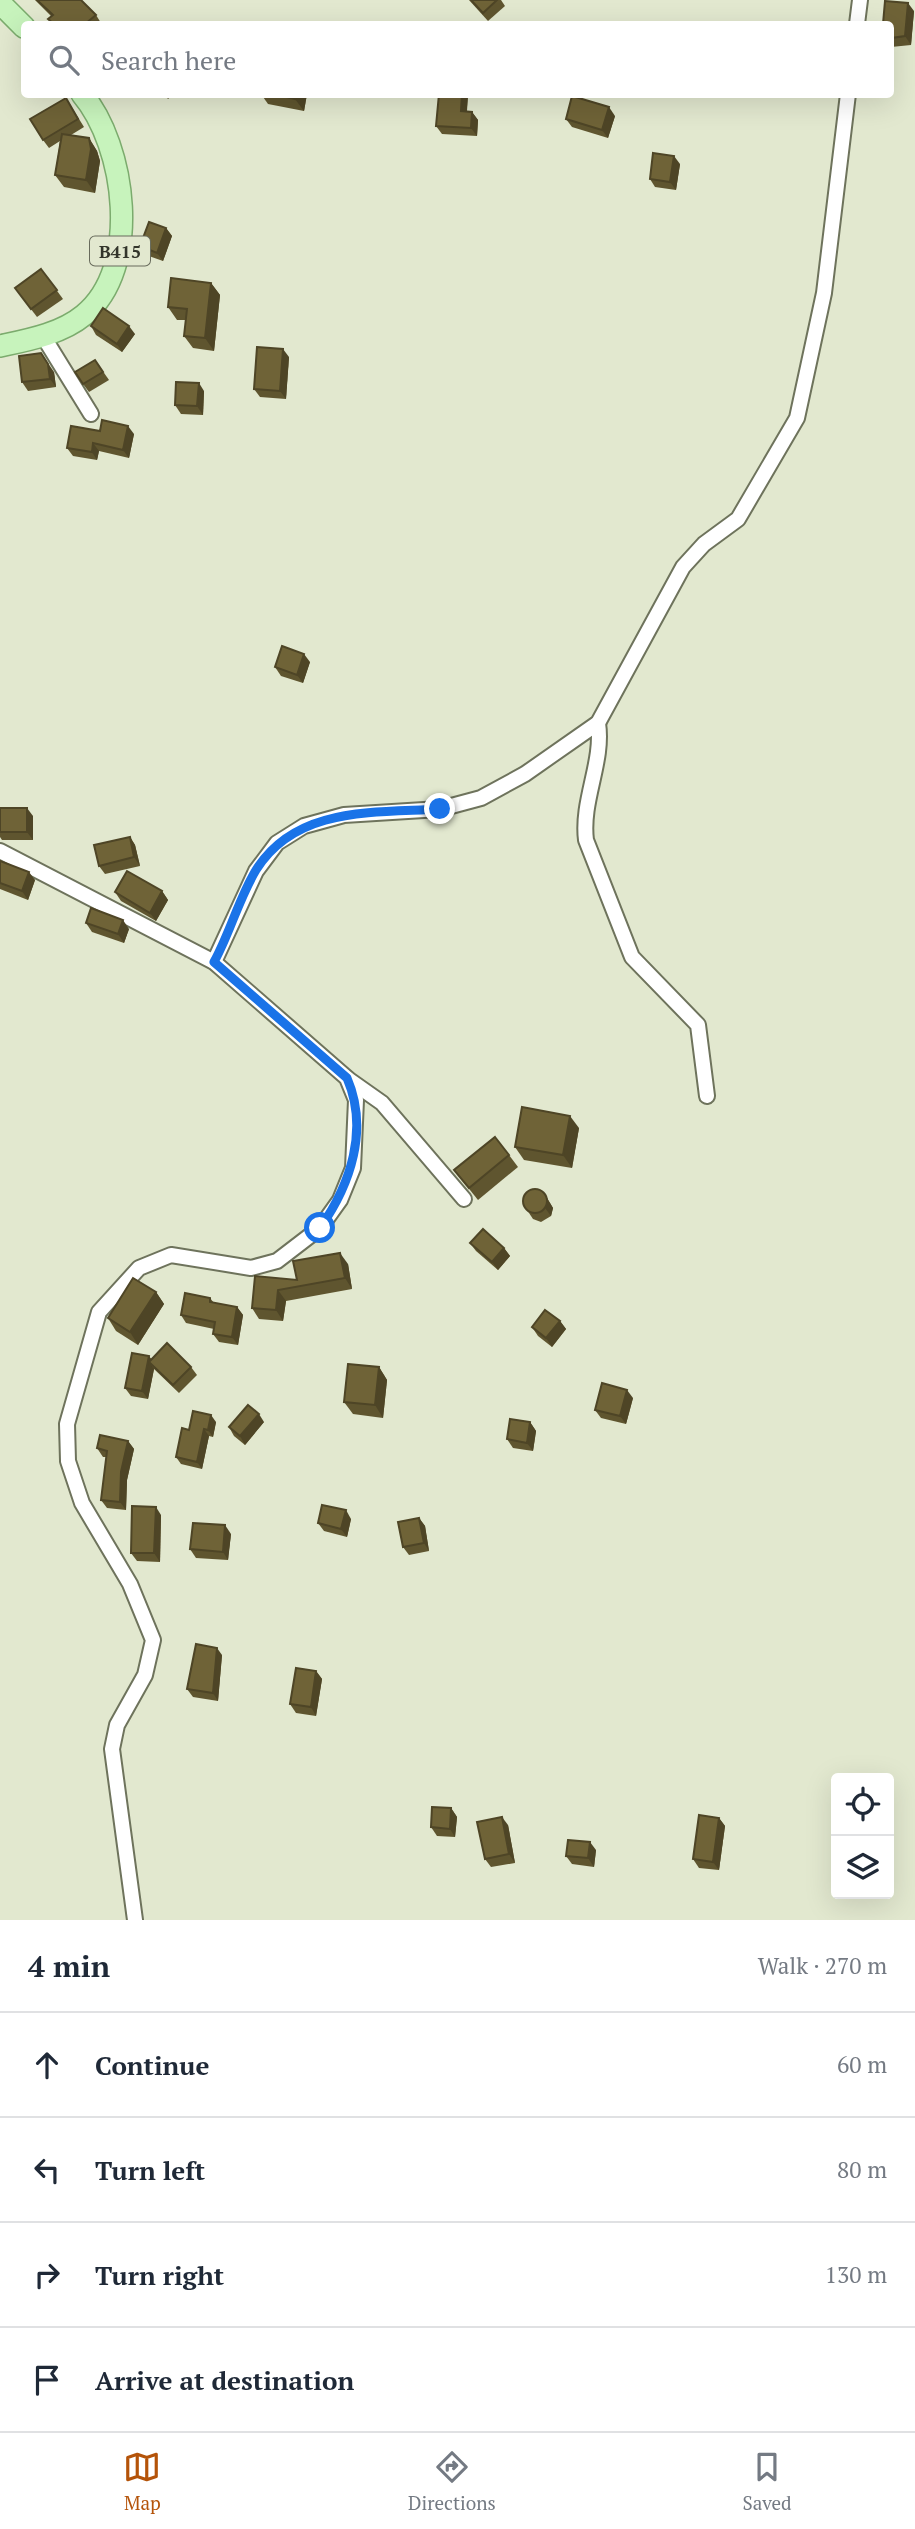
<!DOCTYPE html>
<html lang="en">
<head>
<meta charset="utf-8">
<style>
	body { margin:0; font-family:"PT Serif",serif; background:#f2f2f3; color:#1f2937 }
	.controls { position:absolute; right:21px; bottom:21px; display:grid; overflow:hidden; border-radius:7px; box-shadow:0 7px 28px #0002 }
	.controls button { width:63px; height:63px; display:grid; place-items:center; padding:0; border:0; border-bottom:2px solid #e0e1e3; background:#fff; color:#1f2937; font:35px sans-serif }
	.stop { position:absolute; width:21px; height:21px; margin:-16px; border:5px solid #1a73e8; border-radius:50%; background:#fff }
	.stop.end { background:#1a73e8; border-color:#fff; box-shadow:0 2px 7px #0008 }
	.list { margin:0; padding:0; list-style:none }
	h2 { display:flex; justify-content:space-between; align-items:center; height:91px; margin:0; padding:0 28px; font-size:30px }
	h2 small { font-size:23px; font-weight:400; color:#747a83 }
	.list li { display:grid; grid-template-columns:46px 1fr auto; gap:21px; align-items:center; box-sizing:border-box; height:105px; padding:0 28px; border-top:2px solid #e0e1e3 }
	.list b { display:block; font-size:26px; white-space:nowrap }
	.list em { font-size:23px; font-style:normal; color:#747a83 }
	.icon { flex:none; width:38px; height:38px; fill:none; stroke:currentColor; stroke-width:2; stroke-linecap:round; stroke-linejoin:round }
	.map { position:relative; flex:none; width:915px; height:1920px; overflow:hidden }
	.search { position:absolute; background:#fff; box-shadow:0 7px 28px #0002; left:21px; right:21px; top:21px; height:77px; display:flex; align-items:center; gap:18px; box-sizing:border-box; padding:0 24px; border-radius:7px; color:#747a83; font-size:26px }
	.sheet { height:511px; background:#fff }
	nav { display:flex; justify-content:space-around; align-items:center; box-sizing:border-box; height:98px; border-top:2px solid #e0e1e3; background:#fff; font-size:19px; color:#747a83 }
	nav a { display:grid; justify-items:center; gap:4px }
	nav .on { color:#b45309 }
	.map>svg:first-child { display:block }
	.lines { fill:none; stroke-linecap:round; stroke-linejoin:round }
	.minor-casing { stroke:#6e735c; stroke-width:18 }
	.primary-casing { stroke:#7bab6d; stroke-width:24 }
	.minor { stroke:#fff; stroke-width:14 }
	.primary { stroke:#c7f3bc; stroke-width:21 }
	.wall { fill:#5f552f }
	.shaded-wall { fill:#4e4526 }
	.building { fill:#6f6337; stroke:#4e4526; stroke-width:2 }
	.route { stroke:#1a73e8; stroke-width:9 }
	.labels { text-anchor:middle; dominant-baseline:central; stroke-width:7; stroke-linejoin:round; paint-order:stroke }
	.shield { fill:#e2e8cf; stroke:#686b5c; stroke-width:2 }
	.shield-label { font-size:18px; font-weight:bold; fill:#33352b }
</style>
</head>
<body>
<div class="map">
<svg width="915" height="1920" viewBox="0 0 915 1920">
	<rect width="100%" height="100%" fill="#e2e8cf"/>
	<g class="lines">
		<g class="minor-casing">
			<g id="minor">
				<path d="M857,24L860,0"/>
				<path d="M43,336L91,414"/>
				<path d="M598,723C604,762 581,800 586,840L632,957L698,1025L707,1096"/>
				<path d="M0,851L214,962L347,1078L356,1100L353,1168L340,1200L320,1228L277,1261L251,1268L171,1255L139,1268L99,1312L67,1424L68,1461L82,1503L130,1584L153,1640L145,1675L117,1725L112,1749L135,1920"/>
				<path d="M214,962L256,871L277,843L304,826L344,815L440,809L481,798L525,774L598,723L683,567L704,544L738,519L797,418L824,293L848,94"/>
				<path d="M348,1079L382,1103L464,1199"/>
			</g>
		</g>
		<g class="primary-casing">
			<g id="primary">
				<path d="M0,3L24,27"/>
				<path d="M0,346C28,340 61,334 84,315C142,268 126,146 82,94"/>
			</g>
		</g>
		<use href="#minor" class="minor"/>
		<use href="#primary" class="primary"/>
	</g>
	<g class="wall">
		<path d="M35,0H81L96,15L101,23L100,24H52L48,19L51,16Z"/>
		<path d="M469,0H501L505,6L488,21Z"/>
		<path d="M914,11L911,45L891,47V24Z"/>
		<path d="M164,94H174L168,99Z"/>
		<path d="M261,94H307L304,111L268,104Z"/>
		<path d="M468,95L467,111L472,112L478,120L477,136L442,134L436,126Z"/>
		<path d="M66,98L84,127L71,135L89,138L97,151L100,161L95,193L64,187L55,175L60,141L49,148L43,140Z"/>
		<path d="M615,116L608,138L572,127L566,119Z"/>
		<path d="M680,164L676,190L655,187L650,179Z"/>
		<path d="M166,228L172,236L163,261L146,255L140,246Z"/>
		<path d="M41,269L63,299L37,317L15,288Z"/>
		<path d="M211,283L220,295L214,351L193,348L184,336L186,320H177L168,307Z"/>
		<path d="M91,326L135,334L122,352L96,335Z"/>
		<path d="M289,357L286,399L260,397L254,389Z"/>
		<path d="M95,360L109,380L89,392L83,384Z"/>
		<path d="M54,372L56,387L28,391L22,382Z"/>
		<path d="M204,391L203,415L181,414L175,405Z"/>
		<path d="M100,431L134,434L129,458L99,451L97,460L73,456L67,448Z"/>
		<path d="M310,662L303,683L281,676L275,667Z"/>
		<path d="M0,808L33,816V840H2L0,837Z"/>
		<path d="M130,837L135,845L140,866L105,874L99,866Z"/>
		<path d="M0,861L35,880L28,900L0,889Z"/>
		<path d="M162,891L168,900L156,921L121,901L115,892Z"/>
		<path d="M86,923L129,929L124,943L92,932Z"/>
		<path d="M579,1128L572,1168L524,1160L515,1147Z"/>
		<path d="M509,1155L518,1167L478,1200L454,1170Z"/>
		<path d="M544,1193L553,1208L551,1216L541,1222L533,1219L523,1204Z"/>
		<path d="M470,1243L504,1248L510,1256L498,1270L476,1251Z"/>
		<path d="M348,1264L352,1289L286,1301L283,1321L259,1319L252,1308L255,1276L297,1280Z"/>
		<path d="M156,1292L164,1304L138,1345L116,1331L108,1318Z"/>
		<path d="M210,1298L214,1303L237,1307L243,1315L238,1345L219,1342L213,1334L214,1329L186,1323L181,1315Z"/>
		<path d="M560,1321L566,1329L552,1347L538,1336L532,1327Z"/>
		<path d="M149,1356L151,1359L191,1367L197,1375L179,1393L154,1369L148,1399L131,1396L125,1388Z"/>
		<path d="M379,1367L387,1380L383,1418L353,1414L344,1402Z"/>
		<path d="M633,1398L626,1424L601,1418L595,1410Z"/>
		<path d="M216,1422L213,1437L209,1436L202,1469L181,1464L176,1457L189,1430Z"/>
		<path d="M264,1422L245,1445L234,1436L229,1427Z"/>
		<path d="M530,1422L536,1431L533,1451L513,1448L507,1439Z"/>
		<path d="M128,1441L134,1449L127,1480L126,1510L107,1508L101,1500L106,1457H103L97,1448Z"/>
		<path d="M161,1515L160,1562L137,1561L131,1553Z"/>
		<path d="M419,1518L425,1526L429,1551L409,1555L403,1547Z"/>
		<path d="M351,1519L347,1537L324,1531L318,1523Z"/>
		<path d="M231,1534L228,1560L196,1558L190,1549Z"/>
		<path d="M222,1655L218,1701L193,1697L187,1689Z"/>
		<path d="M316,1671L322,1679L316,1716L296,1713L290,1704Z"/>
		<path d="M451,1808L457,1817L455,1837L437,1836L431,1827Z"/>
		<path d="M719,1818L725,1826L719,1870L699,1868L693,1859Z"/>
		<path d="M508,1825L515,1863L491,1867L485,1859Z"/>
		<path d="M596,1850L594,1867L572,1864L566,1856Z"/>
	</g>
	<g class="shaded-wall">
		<path d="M908,3L914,11L911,45L905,36Z"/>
		<path d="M296,94H307L304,111L295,99Z"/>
		<path d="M462,94L468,95L466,119L461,111Z"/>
		<path d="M609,107L615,116L608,138L602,130Z"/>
		<path d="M472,112L478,120L477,136L471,128Z"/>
		<path d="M89,138L97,151L100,161L95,193L86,180Z"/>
		<path d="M674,156L680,164L676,190L670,182Z"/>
		<path d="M166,228L172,236L163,261L157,253Z"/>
		<path d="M211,283L220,295L214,351L205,338Z"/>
		<path d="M129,326L135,334L122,352L117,344Z"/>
		<path d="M283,349L289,357L286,399L280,391Z"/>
		<path d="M41,353L54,372L56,387L50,379Z"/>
		<path d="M199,383L204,391L203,415L197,406Z"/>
		<path d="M128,426L134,434L129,458L123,450Z"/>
		<path d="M93,443L99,451L97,460L92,452Z"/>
		<path d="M304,654L310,662L303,683L297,675Z"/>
		<path d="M27,808L33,816V840L27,832Z"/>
		<path d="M130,837L135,845L140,866L134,857Z"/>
		<path d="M29,872L35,880L28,900L22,891Z"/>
		<path d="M162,891L168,900L156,921L150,913Z"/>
		<path d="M123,920L129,929L124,943L118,934Z"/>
		<path d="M570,1116L579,1128L572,1168L563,1155Z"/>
		<path d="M544,1193L553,1208L551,1216L545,1208Z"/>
		<path d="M504,1248L510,1256L498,1270L492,1262Z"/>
		<path d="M340,1253L348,1264L352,1289L345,1278Z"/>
		<path d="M278,1290L286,1301L283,1321L276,1310Z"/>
		<path d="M156,1292L164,1304L138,1345L130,1332Z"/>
		<path d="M237,1307L243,1315L238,1345L232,1337Z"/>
		<path d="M560,1321L566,1329L552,1347L546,1338Z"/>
		<path d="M149,1356L155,1365L149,1362L154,1369L148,1399L142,1391Z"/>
		<path d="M379,1367L387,1380L383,1418L375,1405Z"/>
		<path d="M627,1390L633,1398L626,1424L620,1416Z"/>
		<path d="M259,1414L264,1422L245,1445L240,1436Z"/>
		<path d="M211,1415L216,1422L213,1437L208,1430Z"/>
		<path d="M530,1422L536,1431L533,1451L527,1443Z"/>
		<path d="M204,1429L209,1436L202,1469L197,1462Z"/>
		<path d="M128,1441L134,1449L127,1480L126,1510L120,1502L121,1472Z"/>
		<path d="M156,1507L161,1515L160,1562L154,1553Z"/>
		<path d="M346,1510L351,1519L347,1537L341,1529Z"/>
		<path d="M419,1518L425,1526L429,1551L424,1543Z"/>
		<path d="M225,1525L231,1534L228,1560L223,1552Z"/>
		<path d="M217,1648L222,1655L218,1701L213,1693Z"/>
		<path d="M316,1671L322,1679L316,1716L311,1707Z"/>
		<path d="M451,1808L457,1817L455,1837L450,1829Z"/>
		<path d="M502,1817L508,1825L515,1863L509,1854Z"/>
		<path d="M719,1818L725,1826L719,1870L713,1862Z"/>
		<path d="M590,1842L596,1850L594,1867L588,1858Z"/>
	</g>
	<g class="building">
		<path d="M37,0H81L96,15L85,24H54L48,19L53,15Z"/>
		<path d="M471,0H497L483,13Z"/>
		<path d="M885,1L908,3L905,36L891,38V24H883Z"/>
		<path d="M274,94H296L295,99Z"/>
		<path d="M439,94H462L461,111L472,112L471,128L436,126Z"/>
		<path d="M572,96L609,107L602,130L566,119Z"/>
		<path d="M66,98L78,119L43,140L30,119Z"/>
		<path d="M62,134L89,138L91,149L86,180L55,175Z"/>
		<path d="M653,153L674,156L670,182L650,179Z"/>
		<path d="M149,222L166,228L157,253L140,246Z"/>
		<path d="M41,269L57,290L31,309L15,288Z"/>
		<path d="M171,278L211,283L205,338L184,336L187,309L168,307Z"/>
		<path d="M103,308L129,326L117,344L91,326Z"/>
		<path d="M257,347L283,349L280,391L254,389Z"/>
		<path d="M41,353L48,364L50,379L22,382L19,356Z"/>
		<path d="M95,360L103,372L83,384L75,372Z"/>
		<path d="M176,382L199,383L197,406L175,405Z"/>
		<path d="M102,420L128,426L123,450L93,443L92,452L67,448L71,426L100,431Z"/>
		<path d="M282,646L304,654L297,675L275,667Z"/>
		<rect x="0" y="808" width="27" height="24"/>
		<path d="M130,837L134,857L99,866L94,845Z"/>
		<path d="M0,861L29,872L22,891L0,883Z"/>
		<path d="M127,871L162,891L150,913L115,892Z"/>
		<path d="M91,908L123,920L118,934L86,923Z"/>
		<path d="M522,1107L570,1116L563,1155L515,1147Z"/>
		<path d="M495,1137L509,1155L469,1188L454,1170Z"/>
		<circle cx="535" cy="1201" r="12"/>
		<path d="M483,1229L504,1248L492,1262L470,1243Z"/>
		<path d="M340,1253L345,1278L278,1290L276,1310L252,1308L255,1276L297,1280L293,1261Z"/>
		<path d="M133,1278L156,1292L130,1332L108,1318Z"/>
		<path d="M185,1293L210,1298V1302L237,1307L232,1337L213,1334L215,1322L181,1315Z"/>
		<path d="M545,1310L560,1321L546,1338L532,1327Z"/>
		<path d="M167,1343L191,1367L173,1385L149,1362Z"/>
		<path d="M132,1353L149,1356L142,1391L125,1388Z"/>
		<path d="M348,1364L379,1367L375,1405L344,1402Z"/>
		<path d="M602,1383L627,1390L620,1416L595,1410Z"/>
		<path d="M248,1405L259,1414L240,1436L229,1427Z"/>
		<path d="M193,1411L211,1415L208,1430L204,1429L197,1462L176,1457L182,1428L189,1430Z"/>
		<path d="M510,1419L530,1422L527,1443L507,1439Z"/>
		<path d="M100,1435L128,1441L121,1472L120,1502L101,1500L107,1451L97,1448Z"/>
		<path d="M322,1505L346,1510L341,1529L318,1523Z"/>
		<path d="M132,1506L156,1507L154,1553H131Z"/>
		<path d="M419,1518L424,1543L403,1547L398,1522Z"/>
		<path d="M193,1523L225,1525L223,1552L190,1549Z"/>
		<path d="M196,1644L217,1648L213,1693L187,1689Z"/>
		<path d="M296,1668L316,1671L311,1707L290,1704Z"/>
		<path d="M432,1807L451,1808L450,1829L431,1827Z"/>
		<path d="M699,1815L719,1818L713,1862L693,1859Z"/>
		<path d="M502,1817L509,1854L485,1859L477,1822Z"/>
		<path d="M568,1840L590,1842L588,1858L566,1856Z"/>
	</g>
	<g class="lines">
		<path class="route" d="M320,1228C351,1184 369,1129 347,1078L214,962C230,933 239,898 256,870C296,806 374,813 440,809"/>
	</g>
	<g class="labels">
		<rect class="shield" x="90" y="236.5" width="60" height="29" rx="5"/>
		<g class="shield-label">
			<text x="120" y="251">B415</text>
		</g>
	</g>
</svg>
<div class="controls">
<button><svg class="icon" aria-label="locate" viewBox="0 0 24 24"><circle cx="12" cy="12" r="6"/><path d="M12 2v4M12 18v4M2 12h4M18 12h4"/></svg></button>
<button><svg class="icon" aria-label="layers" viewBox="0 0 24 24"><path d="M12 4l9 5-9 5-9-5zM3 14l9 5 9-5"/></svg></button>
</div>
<div class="stop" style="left:320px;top:1228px"></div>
<div class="stop end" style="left:440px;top:809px"></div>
<div class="search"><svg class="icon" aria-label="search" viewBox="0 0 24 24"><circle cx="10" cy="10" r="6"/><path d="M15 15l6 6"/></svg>Search here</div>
</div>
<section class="sheet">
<h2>4 min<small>Walk · 270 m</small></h2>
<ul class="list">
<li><svg class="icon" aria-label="ahead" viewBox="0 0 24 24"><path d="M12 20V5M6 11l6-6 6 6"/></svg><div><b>Continue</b></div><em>60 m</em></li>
<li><svg class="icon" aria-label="left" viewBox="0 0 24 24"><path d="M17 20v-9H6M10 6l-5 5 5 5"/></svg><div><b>Turn left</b></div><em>80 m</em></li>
<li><svg class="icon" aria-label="right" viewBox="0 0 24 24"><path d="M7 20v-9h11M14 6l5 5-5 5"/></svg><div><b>Turn right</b></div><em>130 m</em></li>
<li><svg class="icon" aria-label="arrive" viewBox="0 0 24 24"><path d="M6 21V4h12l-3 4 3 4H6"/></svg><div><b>Arrive at destination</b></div></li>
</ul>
</section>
<nav>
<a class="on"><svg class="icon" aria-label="map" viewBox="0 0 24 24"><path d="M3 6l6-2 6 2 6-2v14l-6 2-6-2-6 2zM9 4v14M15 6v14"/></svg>Map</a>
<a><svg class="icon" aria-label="directions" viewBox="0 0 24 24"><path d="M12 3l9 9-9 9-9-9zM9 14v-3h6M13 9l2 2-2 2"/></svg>Directions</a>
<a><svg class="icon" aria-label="saved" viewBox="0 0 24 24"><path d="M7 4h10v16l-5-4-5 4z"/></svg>Saved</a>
</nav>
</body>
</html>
